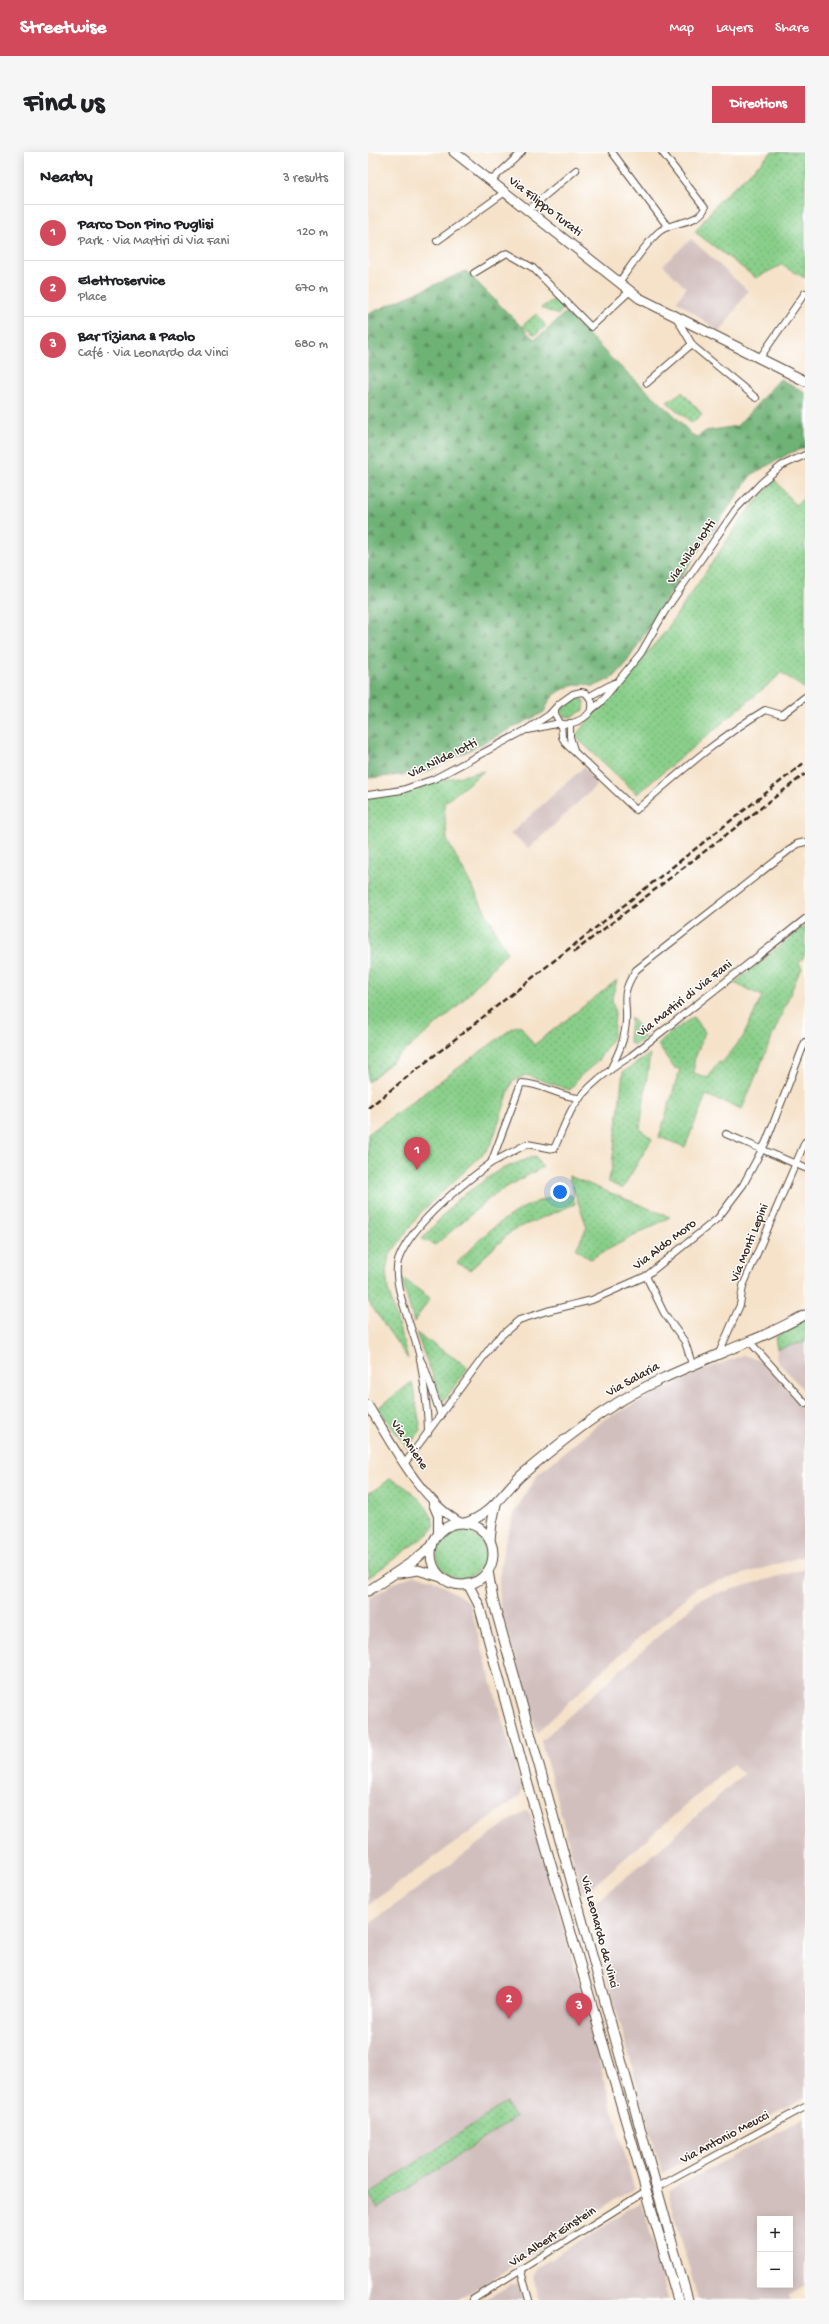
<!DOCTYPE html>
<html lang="en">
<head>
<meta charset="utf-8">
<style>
	body { margin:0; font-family:"Gochi Hand",sans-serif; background:#f6f6f6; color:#202124 }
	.controls { position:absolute; right:12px; bottom:12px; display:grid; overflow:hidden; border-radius:0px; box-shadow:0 2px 10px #0003 }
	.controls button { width:36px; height:36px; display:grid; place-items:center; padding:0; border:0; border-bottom:1px solid #e0e0e0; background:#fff; color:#202124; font:20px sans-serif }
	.you { position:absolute; left:192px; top:1040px; width:14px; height:14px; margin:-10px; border:3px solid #fff; border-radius:50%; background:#1a73e8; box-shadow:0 0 0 6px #1a73e833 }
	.badge { display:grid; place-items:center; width:26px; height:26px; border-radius:50%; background:#d1495b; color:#fff; font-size:13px; font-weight:700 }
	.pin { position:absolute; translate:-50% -33px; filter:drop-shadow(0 1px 2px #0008) }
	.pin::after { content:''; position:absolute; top:21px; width:14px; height:12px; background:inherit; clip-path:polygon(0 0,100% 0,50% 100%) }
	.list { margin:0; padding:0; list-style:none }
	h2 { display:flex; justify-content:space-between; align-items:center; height:52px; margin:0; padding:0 16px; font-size:17px }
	h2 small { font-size:13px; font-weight:400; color:#757577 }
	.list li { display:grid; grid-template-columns:26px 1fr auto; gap:12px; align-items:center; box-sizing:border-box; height:56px; padding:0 16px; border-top:1px solid #e0e0e0 }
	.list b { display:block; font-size:15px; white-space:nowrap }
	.list p { margin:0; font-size:13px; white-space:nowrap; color:#757577 }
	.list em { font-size:13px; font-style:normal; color:#757577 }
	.map { position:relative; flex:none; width:437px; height:2148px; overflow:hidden; border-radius:0px }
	header { display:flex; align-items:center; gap:24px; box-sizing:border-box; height:56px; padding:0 20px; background:#d1495b; color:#fff }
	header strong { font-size:19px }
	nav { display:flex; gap:22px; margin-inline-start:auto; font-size:14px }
	.intro { display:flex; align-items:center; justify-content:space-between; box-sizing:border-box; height:96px; padding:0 24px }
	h1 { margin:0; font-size:28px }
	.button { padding:10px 18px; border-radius:0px; background:#d1495b; color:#fff; font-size:14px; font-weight:700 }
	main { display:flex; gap:24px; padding:0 24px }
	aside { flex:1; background:#fff; border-radius:0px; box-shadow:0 2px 10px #0003 }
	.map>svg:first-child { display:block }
	.industrial { fill:#d1bfbe; fill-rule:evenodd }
	.green { fill:url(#green-dots); stroke:#627c54 }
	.forest { fill:url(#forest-firs); stroke:#546e4a }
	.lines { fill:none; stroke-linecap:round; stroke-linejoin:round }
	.minor-casing { stroke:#574638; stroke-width:8 }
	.tertiary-casing { stroke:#574638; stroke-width:10 }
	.secondary-casing { stroke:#574638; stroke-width:11 }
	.minor { stroke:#fff; stroke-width:6 }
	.tertiary { stroke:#fff; stroke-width:8 }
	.secondary { stroke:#fff; stroke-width:9 }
	.rail { stroke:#3b2a1e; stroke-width:2.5; stroke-dasharray:6 3; stroke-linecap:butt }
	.labels { text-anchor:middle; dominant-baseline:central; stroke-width:3; stroke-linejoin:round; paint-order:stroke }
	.street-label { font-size:13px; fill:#3b2a1e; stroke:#fff }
</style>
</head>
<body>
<header>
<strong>Streetwise</strong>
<nav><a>Map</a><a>Layers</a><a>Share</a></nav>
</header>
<div class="intro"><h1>Find us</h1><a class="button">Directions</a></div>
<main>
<aside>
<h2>Nearby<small>3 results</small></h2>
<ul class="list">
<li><span class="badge">1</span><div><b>Parco Don Pino Puglisi</b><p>Park · Via Martiri di Via Fani</p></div><em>120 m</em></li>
<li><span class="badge">2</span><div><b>Elettroservice</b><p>Place</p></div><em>670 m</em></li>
<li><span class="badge">3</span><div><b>Bar Tiziana &amp; Paolo</b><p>Café · Via Leonardo da Vinci</p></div><em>680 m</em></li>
</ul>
</aside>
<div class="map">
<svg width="437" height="2148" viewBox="0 0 437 2148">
	<defs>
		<pattern id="green-dots" width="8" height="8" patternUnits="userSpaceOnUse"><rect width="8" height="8" fill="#89cf8a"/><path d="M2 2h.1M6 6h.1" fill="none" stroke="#71a870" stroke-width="1.8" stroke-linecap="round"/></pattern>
		<pattern id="forest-firs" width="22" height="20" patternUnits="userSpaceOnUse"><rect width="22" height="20" fill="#6eb276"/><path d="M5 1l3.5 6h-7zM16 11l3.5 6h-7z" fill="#5c9160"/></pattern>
	</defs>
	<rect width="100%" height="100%" fill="#fff"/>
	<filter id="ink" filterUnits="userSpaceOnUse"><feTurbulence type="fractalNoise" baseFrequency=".025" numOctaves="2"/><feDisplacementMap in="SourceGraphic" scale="8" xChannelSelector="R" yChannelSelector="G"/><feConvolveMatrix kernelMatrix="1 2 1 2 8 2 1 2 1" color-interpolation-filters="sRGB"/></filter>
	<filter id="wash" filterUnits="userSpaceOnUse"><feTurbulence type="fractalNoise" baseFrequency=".012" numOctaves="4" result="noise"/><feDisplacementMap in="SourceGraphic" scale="16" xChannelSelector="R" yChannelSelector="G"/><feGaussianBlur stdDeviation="0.9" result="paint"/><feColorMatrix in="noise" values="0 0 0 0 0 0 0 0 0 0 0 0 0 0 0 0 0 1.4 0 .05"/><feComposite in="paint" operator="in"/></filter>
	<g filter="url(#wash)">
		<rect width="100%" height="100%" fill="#f5e2c9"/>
		<g class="industrial">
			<path d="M323,87L380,139L352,180L309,149L318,136L295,113Z"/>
			<path d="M216,615L229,633L161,696L142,682Z"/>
			<path d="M437,1190V1240L408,1207L409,1197Z"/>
			<path d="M375,1203L396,1210L437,1259V1404L330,1435L238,1515L169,1581L132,1453L131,1427L136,1393L147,1360L170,1322L237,1267L331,1220Z"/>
			<path d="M437,1417V1946L294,2021L220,1757L301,1689L375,1622L365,1612L215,1743L173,1589L333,1446Z"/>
			<path d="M46,1423L64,1427L101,1450L154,1638L151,1645L0,1753V1447L26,1431Z"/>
			<path d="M159,1658L162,1662L227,1885L231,1909L266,2036L180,2092L90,2148H0V1773L139,1671ZM136,1951L147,1966L10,2056L1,2043Z"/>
			<path d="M437,1965V2133L420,2143L423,2148H330L300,2039ZM392,2067H422V2133H392Z"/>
			<path d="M274,2050L300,2148H172L165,2124L168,2116L229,2079L259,2057Z"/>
			<path d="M144,2132H149L151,2134L155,2148H116Z"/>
		</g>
		<g class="green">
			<path d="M404,0H437V126L413,113L388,126L327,80L351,49Z"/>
			<path d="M188,146L197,155L190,163L173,156Z"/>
			<path d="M168,162L178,174L167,183L154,174Z"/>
			<path d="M314,240L334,262L324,271L299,250Z"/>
			<path d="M407,328L427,353L437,346V537L414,521L269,642L207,584L297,480L377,362Z"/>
			<path d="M211,546L217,549L216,558L203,565L196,564L194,561L195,555Z"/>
			<path d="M116,619L76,651L79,688L139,800L88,856L0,930V645Z"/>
			<path d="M437,773V803L431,811L434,817L430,823L374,957L338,943L317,995L291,985L312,917L306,916L290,893L302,881L325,865L337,880L326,909V921L340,926L351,909L353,912L375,885L394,844L366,831Z"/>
			<path d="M249,828L244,846L247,862L245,885L230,909L211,925L202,938L158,923L144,930L124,990L118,999L53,1060L21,1104L18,1120L20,1137L40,1207L0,1149V982L146,875L152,873L166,893Z"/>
			<path d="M263,865L276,883V886L267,893L263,892L261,888Z"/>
			<path d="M282,902L272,977L284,987L254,1037L239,1029L243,1021L255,920Z"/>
			<path d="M167,1004L175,1015L128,1041L67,1093L54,1087L90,1047L131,1018Z"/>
			<path d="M201,1025V1024L302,1065L222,1107L208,1097L219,1075Z"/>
			<path d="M204,1043L207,1052L145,1078L102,1118L89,1111C119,1078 156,1044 204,1043Z"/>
			<path d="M33,1125L62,1146L46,1170Z"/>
			<path d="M437,1166V1190L409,1197L407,1186Z"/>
			<path d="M48,1181L100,1215L75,1250Z"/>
			<path d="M44,1230L53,1278L39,1296L10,1256Z"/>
			<path d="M22,1327C39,1333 64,1355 66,1374L61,1381L0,1426V1342Z"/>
			<circle cx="93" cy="1402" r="24"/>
			<path d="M137,1951L147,1966L10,2056L1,2042Z"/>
		</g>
		<path class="forest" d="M98,119L166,187C179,181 187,169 198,160L244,207L305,262L323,282L329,285L338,279L369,274L412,227L437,240V296L422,301L383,323L315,422L257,513L246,525L225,535C213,528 191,536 182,548C179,551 178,557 176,560L56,621L0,626V162Z"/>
	</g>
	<g filter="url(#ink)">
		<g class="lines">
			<g class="minor-casing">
				<g id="minor">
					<path d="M244,0L300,75"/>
					<path d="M123,29L154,0"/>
					<path d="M160,58L208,18"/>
					<path d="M69,89L137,40"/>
					<path d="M106,121L139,101L165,116L223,175L262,139"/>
					<path d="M251,130C261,117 281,87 292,79C305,69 330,72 337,56L294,0"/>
					<path d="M308,165L325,194L388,246"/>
					<path d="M391,207L437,141"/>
					<path d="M279,231L324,192"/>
					<path d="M222,544L246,531"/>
					<path d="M223,558L232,551L273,501L297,459L368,357L394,330L413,314L437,303"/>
					<path d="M202,571V585L206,598"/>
					<path d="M193,572L194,585L198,592L268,658C310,622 350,586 397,558L414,563L437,545"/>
					<path d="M160,578L192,571"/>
					<path d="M0,643L34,638L66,627L156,579L181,563L191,552L205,542L213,540L218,541L224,549C224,552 225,556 223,558C219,567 200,575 192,571L187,562V558"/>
					<path d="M243,916C249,904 255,892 257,878C262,850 249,847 268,818L429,692L437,690"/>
					<path d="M212,946C191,945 174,931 153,931L123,1011L159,992L186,997C192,984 197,970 204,957C217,935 241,918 263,904L437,767"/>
					<path d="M358,982L437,1016"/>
					<path d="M278,1124L296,1161L317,1190L324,1212"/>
					<path d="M382,1190L437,1251"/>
					<path d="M351,1201L372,1153L375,1134L437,990"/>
					<path d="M52,1207L57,1216L73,1264"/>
					<path d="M60,1281C60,1257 56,1231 52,1206C47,1180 23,1133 30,1109C42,1073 93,1033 123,1011"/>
					<path d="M37,1311L127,1189L151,1168L179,1159L224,1148L278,1124L350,1066L375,1033L398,990L437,890"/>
					<path d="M288,2036L437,1955"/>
					<path d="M153,2119L161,2148"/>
					<path d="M104,2148L278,2039"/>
				</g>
			</g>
			<g class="tertiary-casing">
				<g id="tertiary">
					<path d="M0,1253C24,1292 52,1348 93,1371"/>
					<path d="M65,1352L70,1364V1382"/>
				</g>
			</g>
			<g class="secondary-casing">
				<g id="secondary">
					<path d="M86,0L271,146L437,229"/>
					<path d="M97,1371C125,1362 135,1339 156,1321C182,1299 209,1277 238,1258C283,1228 333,1210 382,1189C401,1182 419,1172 437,1163"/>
					<circle cx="94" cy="1402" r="31"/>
					<path d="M122,1388L124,1371L128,1352"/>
					<path d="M120,1419L125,1448L320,2148"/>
					<path d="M31,1421L50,1418L73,1425"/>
					<path d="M100,1432L111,1453L163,1644L310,2148"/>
					<path d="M0,1439L44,1410L64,1394"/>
				</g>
			</g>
			<use href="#minor" class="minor"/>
			<use href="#tertiary" class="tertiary"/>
			<use href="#secondary" class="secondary"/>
			<g class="rail">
				<path d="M206,800L437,622"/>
				<path d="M0,956L437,610"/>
			</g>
		</g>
	</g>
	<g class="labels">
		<g class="street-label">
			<text transform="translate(177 55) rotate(38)">Via Filippo Turati</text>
			<text transform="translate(324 400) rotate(-55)">Via Nilde Iotti</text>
			<text transform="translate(75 607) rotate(-26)">Via Nilde Iotti</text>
			<text transform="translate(317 847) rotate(-38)">Via Martiri di Via Fani</text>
			<text transform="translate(382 1091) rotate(-68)">Via Monti Lepini</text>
			<text transform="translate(297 1093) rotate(-37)">Via Aldo Moro</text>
			<text transform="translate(265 1228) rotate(-29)">Via Salaria</text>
			<text transform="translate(41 1293) rotate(56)">Via Aniene</text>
			<text transform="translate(231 1780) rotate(75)">Via Leonardo da Vinci</text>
			<text transform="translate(357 1986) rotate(-28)">Via Antonio Meucci</text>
			<text transform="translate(185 2085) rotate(-33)">Via Albert Einstein</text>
		</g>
	</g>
</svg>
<div class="controls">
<button>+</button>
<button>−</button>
</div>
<div class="you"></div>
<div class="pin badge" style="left:49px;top:1018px">1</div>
<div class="pin badge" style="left:141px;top:1867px">2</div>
<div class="pin badge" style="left:211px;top:1874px">3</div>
</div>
</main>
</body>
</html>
